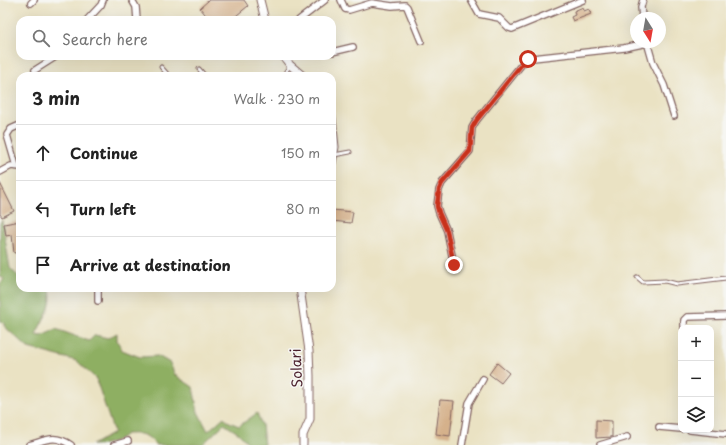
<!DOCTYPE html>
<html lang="en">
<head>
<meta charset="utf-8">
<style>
	body { margin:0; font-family:"Playpen Sans",sans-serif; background:#f6f6f6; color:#222 }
	.controls { position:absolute; right:12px; bottom:12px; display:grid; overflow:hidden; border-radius:8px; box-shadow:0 4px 16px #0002 }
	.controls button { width:36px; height:36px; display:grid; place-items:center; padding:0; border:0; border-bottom:1px solid #e0e0e0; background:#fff; color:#222; font:20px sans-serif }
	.compass { position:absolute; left:630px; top:12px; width:36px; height:36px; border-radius:50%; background:#fff; box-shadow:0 4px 16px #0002; rotate:169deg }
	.stop { position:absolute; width:12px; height:12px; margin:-9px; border:3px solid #c8321e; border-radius:50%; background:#fff }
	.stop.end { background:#c8321e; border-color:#fff; box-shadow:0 1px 4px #0008 }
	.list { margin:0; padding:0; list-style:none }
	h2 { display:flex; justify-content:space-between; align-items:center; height:52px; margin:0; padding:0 16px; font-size:17px }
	h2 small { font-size:13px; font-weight:400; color:#767676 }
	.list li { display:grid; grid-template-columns:26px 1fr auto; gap:12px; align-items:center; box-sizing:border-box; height:56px; padding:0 16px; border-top:1px solid #e0e0e0 }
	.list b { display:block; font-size:15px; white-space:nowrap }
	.list em { font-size:13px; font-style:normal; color:#767676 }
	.icon { flex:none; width:22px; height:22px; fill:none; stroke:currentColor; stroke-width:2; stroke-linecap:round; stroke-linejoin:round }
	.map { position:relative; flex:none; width:726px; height:445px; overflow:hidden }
	.search { position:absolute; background:#fff; box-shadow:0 4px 16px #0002; left:16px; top:16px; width:320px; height:44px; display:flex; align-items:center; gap:10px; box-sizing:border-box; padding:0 14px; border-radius:12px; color:#767676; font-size:15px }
	.panel { position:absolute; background:#fff; box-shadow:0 4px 16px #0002; left:16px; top:72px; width:320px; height:220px; border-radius:12px }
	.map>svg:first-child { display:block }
	.forest { fill:#8eaf62; stroke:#6c6746 }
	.building { fill:#d5b18b }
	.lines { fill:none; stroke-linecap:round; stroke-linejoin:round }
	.service-casing { stroke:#826360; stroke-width:5 }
	.minor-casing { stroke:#826360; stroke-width:8 }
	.tertiary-casing { stroke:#826360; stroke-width:9 }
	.service { stroke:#fff; stroke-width:3 }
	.minor { stroke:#fff; stroke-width:5.5 }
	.tertiary { stroke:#fff; stroke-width:7 }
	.route { stroke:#c8321e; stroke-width:5 }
	.labels { text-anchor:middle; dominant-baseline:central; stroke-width:3; stroke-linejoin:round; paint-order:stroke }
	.street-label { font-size:14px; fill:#4a1f2b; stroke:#f6f6f2 }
</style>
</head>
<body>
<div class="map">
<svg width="726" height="445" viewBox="0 0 726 445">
	<rect width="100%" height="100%" fill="#f6f6f2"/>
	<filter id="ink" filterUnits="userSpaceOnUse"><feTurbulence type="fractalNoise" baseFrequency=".025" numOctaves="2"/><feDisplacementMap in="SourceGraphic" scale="8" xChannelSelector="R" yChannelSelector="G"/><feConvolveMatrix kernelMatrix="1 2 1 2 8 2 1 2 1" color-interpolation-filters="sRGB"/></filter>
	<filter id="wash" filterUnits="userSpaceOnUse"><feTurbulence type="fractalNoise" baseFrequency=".012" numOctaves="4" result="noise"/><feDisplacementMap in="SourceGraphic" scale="16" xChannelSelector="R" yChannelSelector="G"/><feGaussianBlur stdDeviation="0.9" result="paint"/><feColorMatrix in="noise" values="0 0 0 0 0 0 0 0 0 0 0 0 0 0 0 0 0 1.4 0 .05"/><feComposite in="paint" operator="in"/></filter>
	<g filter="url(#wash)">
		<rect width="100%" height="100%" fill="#eae2c3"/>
		<path class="forest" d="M2,220L10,268L20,278V288H49C56,304 42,320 36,335L42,336L56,329L89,341L95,335L108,338L117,333V340L122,350L140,357L158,356L170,363L175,375L193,387L198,412L208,431L224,417L227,421L239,426L257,413L262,425L264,445H248V443L238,433L224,424L202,445H156C145,432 141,434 126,434C117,443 104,445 92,445L114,433L96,379L92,375L77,361L28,348L4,326V323L0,322V284L4,279L0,276V223Z"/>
		<g id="blocks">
			<g class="building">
				<path d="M209,0H244L248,6L231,20H210L200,8Z"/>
				<path d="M583,7L584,11L589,9L591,14L573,21L571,17L575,15L574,11Z"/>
				<path d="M0,183L14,211L2,217L0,214Z"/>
				<path d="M332,210L353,212L351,223L332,221Z"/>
				<path d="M20,221V252L14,253L12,235L6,236L4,224Z"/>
				<path d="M497,363L509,373L501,383L489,374Z"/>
				<path d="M440,400L454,401L450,436L436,434Z"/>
				<path d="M596,420L612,421V437L596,438Z"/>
			</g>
		</g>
	</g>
	<g filter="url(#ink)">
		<use href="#blocks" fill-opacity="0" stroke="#826360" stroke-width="1"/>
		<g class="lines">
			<g class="service-casing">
				<g id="service">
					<path d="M161,67L169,76"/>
					<path d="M199,69L205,76"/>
					<path d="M283,76L290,65"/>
					<path d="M334,155L350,152"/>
					<path d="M637,277L643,282L665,281L677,284L726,278"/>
				</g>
			</g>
			<g class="minor-casing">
				<g id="minor">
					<path d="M132,0L136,7L137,20"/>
					<path d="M341,0L345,9L349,10L372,3L392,6L405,5L407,7L421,41"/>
					<path d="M471,0L479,14L499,18L509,28L512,29L583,0"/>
					<path d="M31,3L34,0"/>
					<path d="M642,18L641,7L643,0"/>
					<path d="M87,20L101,5L103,0"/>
					<path d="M299,20L325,0"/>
					<path d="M647,42L653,63L664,85L674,116"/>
					<path d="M332,52L353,47"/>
					<path d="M35,70L57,56"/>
					<path d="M16,166L7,135L11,129L20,125"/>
					<path d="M0,172L11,166L20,167"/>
					<path d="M454,265L447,231L439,213L437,206L439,190L442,183L470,151L472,128L476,121L522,64L528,59L533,58L624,48L647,43"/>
					<path d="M98,288V301"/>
					<path d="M684,328V320L687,317L726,316"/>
					<path d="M659,427L681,429"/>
					<path d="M690,430L726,434"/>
					<path d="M29,445C47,440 54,434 71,445"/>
					<path d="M114,445L128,441"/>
					<path d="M462,445L469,403L483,379"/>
					<path d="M600,445L627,437"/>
				</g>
			</g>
			<g class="tertiary-casing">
				<g id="tertiary">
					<path d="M260,0L265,20"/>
					<path d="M283,56L290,65L303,76"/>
					<path d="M332,118L335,147L332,163"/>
					<path d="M300,288L309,351L310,376V419L303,435V445"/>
				</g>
			</g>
			<use href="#service" class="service"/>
			<use href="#minor" class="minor"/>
			<use href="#tertiary" class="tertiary"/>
		</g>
	</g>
	<g class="lines" filter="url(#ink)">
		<path class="route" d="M454,265L447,231L439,213L437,206L439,190L442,183L470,151L472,128L476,121L522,64L528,59"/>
	</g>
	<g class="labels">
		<g class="street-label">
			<text transform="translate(296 368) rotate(-93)">Solari</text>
		</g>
	</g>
</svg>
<div class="controls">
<button>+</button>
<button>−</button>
<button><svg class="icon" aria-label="layers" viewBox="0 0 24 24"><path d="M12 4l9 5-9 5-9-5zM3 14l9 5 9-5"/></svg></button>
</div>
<svg class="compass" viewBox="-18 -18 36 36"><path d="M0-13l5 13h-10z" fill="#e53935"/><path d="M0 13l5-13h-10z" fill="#767676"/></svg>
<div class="stop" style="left:528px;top:59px"></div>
<div class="stop end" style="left:454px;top:265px"></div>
<div class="search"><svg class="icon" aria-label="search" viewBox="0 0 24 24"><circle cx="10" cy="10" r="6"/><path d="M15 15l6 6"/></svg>Search here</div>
<section class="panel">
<h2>3 min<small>Walk · 230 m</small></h2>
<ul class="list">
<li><svg class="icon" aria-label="ahead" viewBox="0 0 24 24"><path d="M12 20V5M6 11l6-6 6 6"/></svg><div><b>Continue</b></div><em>150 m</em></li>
<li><svg class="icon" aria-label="left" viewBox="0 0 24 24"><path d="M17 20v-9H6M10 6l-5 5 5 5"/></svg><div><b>Turn left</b></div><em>80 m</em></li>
<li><svg class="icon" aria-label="arrive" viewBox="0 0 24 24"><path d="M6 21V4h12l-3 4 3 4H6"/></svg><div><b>Arrive at destination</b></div></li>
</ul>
</section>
</div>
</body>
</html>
